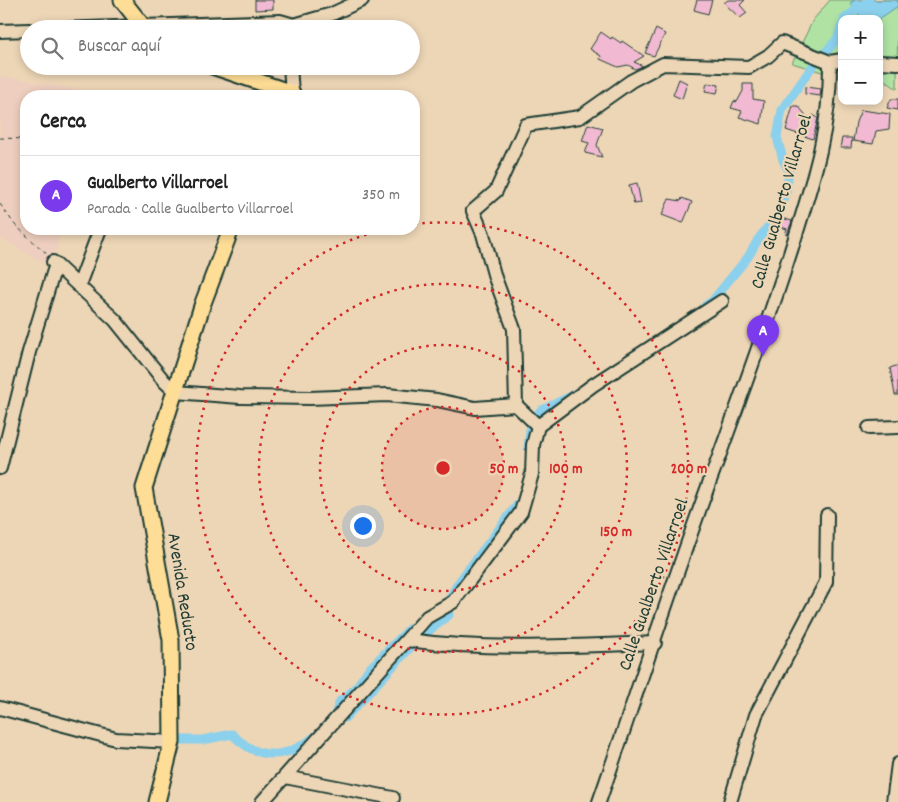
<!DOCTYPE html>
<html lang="es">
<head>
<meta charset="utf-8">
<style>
	body { margin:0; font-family:Dekko,sans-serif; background:#f6f6f6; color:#222 }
	.controls { position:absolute; right:15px; top:15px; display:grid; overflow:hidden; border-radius:10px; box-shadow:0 2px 8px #0003 }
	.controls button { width:45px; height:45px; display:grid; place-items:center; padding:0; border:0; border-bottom:1px solid #e0e0e0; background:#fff; color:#222; font:25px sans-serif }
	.you { position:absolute; left:362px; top:525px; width:18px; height:18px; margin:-12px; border:4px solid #fff; border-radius:50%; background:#1a73e8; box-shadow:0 0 0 8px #1a73e833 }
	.badge { display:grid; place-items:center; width:32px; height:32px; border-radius:50%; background:#7c3aed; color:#fff; font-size:16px; font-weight:700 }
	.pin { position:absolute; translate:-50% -41px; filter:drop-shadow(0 1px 2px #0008) }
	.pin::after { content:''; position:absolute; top:26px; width:18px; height:15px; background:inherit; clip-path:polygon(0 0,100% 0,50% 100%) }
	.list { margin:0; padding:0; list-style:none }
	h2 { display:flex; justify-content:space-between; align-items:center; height:65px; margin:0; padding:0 20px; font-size:21px }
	h2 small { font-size:16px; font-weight:400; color:#767676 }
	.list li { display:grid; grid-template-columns:32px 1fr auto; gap:15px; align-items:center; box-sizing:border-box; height:80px; padding:0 20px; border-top:1px solid #e0e0e0 }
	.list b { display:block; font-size:19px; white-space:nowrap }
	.list p { margin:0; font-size:16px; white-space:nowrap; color:#767676 }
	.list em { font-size:16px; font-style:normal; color:#767676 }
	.icon { flex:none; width:28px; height:28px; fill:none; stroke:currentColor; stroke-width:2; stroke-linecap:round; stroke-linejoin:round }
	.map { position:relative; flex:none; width:898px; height:802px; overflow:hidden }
	.search { position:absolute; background:#fff; box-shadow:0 2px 8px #0003; left:20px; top:20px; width:400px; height:55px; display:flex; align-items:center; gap:12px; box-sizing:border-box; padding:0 18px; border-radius:28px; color:#767676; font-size:19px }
	.panel { position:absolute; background:#fff; box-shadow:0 2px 8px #0003; left:20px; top:90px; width:400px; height:145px; border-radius:20px }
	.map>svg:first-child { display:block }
	.built { fill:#eecebe }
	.green { fill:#afe2a3; stroke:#67906c }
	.water { fill:#8bd0ec; stroke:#6095a2 }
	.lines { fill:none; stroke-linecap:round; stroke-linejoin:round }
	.canal { stroke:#8bd0ec; stroke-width:9 }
	.building { fill:#f2bad2; stroke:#1f3d34 }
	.minor-casing { stroke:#1f3d34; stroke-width:16 }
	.major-casing { stroke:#1f3d34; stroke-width:19 }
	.path { stroke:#1f3d34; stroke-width:1; stroke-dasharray:4 4; stroke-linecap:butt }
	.minor { stroke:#edd6b6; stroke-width:12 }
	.major { stroke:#fedd96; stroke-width:15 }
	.ring { fill:none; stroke:#d62828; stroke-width:2.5; stroke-dasharray:2.5 5 }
	.labels { text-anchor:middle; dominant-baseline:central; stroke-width:4.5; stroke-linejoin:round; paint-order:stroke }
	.street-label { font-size:19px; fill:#1f3d34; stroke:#edd6b6 }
	.centre { fill:#d62828; stroke:#edd6b6; stroke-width:2.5 }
	.ring-label { font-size:15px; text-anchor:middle; font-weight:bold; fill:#d62828; stroke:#edd6b6; stroke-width:4.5; stroke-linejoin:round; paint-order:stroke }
</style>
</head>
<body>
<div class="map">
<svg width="898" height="802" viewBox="0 0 898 802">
	<rect width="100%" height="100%" fill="#edd6b6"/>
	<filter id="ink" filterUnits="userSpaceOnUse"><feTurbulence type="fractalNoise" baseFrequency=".02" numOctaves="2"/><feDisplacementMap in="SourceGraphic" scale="10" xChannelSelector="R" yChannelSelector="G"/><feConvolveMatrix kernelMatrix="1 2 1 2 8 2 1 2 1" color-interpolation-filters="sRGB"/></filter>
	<g filter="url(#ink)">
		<path class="built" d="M0,76L114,96H26V229H61L52,267L0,238Z"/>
		<path class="green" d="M830,0H898L897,89L879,76V19H842V78L792,63L813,20Z"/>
		<path class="water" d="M855,0H897L898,6L879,19H862L850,3Z"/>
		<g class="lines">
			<g class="canal">
				<path d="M844,19L869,0"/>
				<path d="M824,54L837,39L842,25"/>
				<path d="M705,306L712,301L748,257L759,238L779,213L786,193L789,171L783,160L777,137L782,110L814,64"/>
				<path d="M537,416L540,411L575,394"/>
				<path d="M528,448L530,429"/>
				<path d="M447,603L458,583L521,500"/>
				<path d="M417,640L449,615L448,612"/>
				<path d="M334,717L340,701L355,689L368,670L410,628"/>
				<path d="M345,718L411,647"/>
				<path d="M183,740H203L232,734C260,763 288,759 318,734"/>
			</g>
		</g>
		<g class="building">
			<path d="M255,0H273V9L255,10Z"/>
			<path d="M697,0H712L708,14L694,10Z"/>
			<path d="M728,0H745L740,5L747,13L740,18L724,3Z"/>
			<path d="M656,29L665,34L654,56L645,53Z"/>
			<path d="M601,32L611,39L612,37L621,43L622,41L644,56L634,62L643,66L635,69L628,65L618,67L600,59L601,56L590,49Z"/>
			<path d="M679,79L687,83L682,99L673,95Z"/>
			<path d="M707,83L719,85L717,93L705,91Z"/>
			<path d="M743,84H753V99L764,101L761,124L739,117L742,111L731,108L734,101L737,102L743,91Z"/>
			<path d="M805,87L821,89L820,96L805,94Z"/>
			<path d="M891,99H898V110L887,108Z"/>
			<path d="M793,106H798L811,121L813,115L818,118L813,139L786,130Z"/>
			<path d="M861,110L890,114L889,129L876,131L873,144L853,141L856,122Z"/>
			<path d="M588,124L603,128L597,145L602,157L585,153L589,143L582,141Z"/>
			<path d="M842,138H852L851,148H840Z"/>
			<path d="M637,183L641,203L634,204L629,185Z"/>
			<path d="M682,198L692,202L683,223L662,215L669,199L681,201Z"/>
			<path d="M778,217L792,221L787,235L785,234L787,229L775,225Z"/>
			<path d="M898,365V395H895L890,368Z"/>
		</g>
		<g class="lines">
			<g class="minor-casing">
				<g id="minor">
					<path d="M60,29L280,21L294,25"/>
					<path d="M292,29L294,25L332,14L362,0"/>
					<path d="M0,31L29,30"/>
					<path d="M879,62L898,63"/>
					<path d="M290,66L292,93"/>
					<path d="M53,262L115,320L164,381L176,392L240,397L310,398L387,395L437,400L475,408L516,405"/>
					<path d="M79,285L100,229"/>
					<path d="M538,426L516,405L514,329L495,278L483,234L473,211L496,191L526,125L580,117L631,81L663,64L749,67L768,56L782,43L830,62L842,60"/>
					<path d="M869,428L898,427"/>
					<path d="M0,468L29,352L54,270L59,268"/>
					<path d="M407,640C489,651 572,646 655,643"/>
					<path d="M0,708L116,739L172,742"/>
					<path d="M285,777L393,798"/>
					<path d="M262,802L427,617L453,602L521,512L532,474L533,445L538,426L593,385L722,301"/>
					<path d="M599,802C638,691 673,579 714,470C742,394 770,318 794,241C813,181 831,126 830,62"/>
					<path d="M730,802L756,715L826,582L827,515"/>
					<path d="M893,802L898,764"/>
				</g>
			</g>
			<g class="major-casing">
				<g id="major">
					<path d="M122,0L145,29"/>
					<path d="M212,66L292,93V96"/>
					<path d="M157,802L172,742L171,640L144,488L203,303L231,229"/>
				</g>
			</g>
			<g class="path">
				<path d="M0,138L26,139"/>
				<path d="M0,204L15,225L47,254"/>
			</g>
			<use href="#minor" class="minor"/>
			<use href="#major" class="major"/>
		</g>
	</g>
	<circle cx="443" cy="468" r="61" fill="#d62828" fill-opacity=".12"/>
	<g class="ring">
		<circle cx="443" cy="468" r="61"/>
		<circle cx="443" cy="468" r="123"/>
		<circle cx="443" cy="468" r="184"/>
		<path d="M415 224A246 246 0 1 1 386 229"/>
	</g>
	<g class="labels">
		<g class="street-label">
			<text transform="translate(783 202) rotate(-74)">Calle Gualberto Villarroel</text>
			<text transform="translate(655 585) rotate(-71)">Calle Gualberto Villarroel</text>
			<text transform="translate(181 592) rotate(81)">Avenida Reducto</text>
		</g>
	</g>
	<circle cx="443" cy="468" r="8" class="centre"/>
	<g class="ring-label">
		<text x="504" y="473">50 m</text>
		<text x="566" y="473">100 m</text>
		<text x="689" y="473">200 m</text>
		<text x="616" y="536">150 m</text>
	</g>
</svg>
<div class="controls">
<button>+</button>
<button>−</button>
</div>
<div class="you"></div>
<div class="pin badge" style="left:763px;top:356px">A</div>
<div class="search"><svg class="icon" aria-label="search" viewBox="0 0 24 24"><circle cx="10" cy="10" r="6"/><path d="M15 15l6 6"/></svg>Buscar aquí</div>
<section class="panel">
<h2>Cerca<small></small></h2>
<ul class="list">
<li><span class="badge">A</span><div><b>Gualberto Villarroel</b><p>Parada · Calle Gualberto Villarroel</p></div><em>350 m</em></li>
</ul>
</section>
</div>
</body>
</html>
